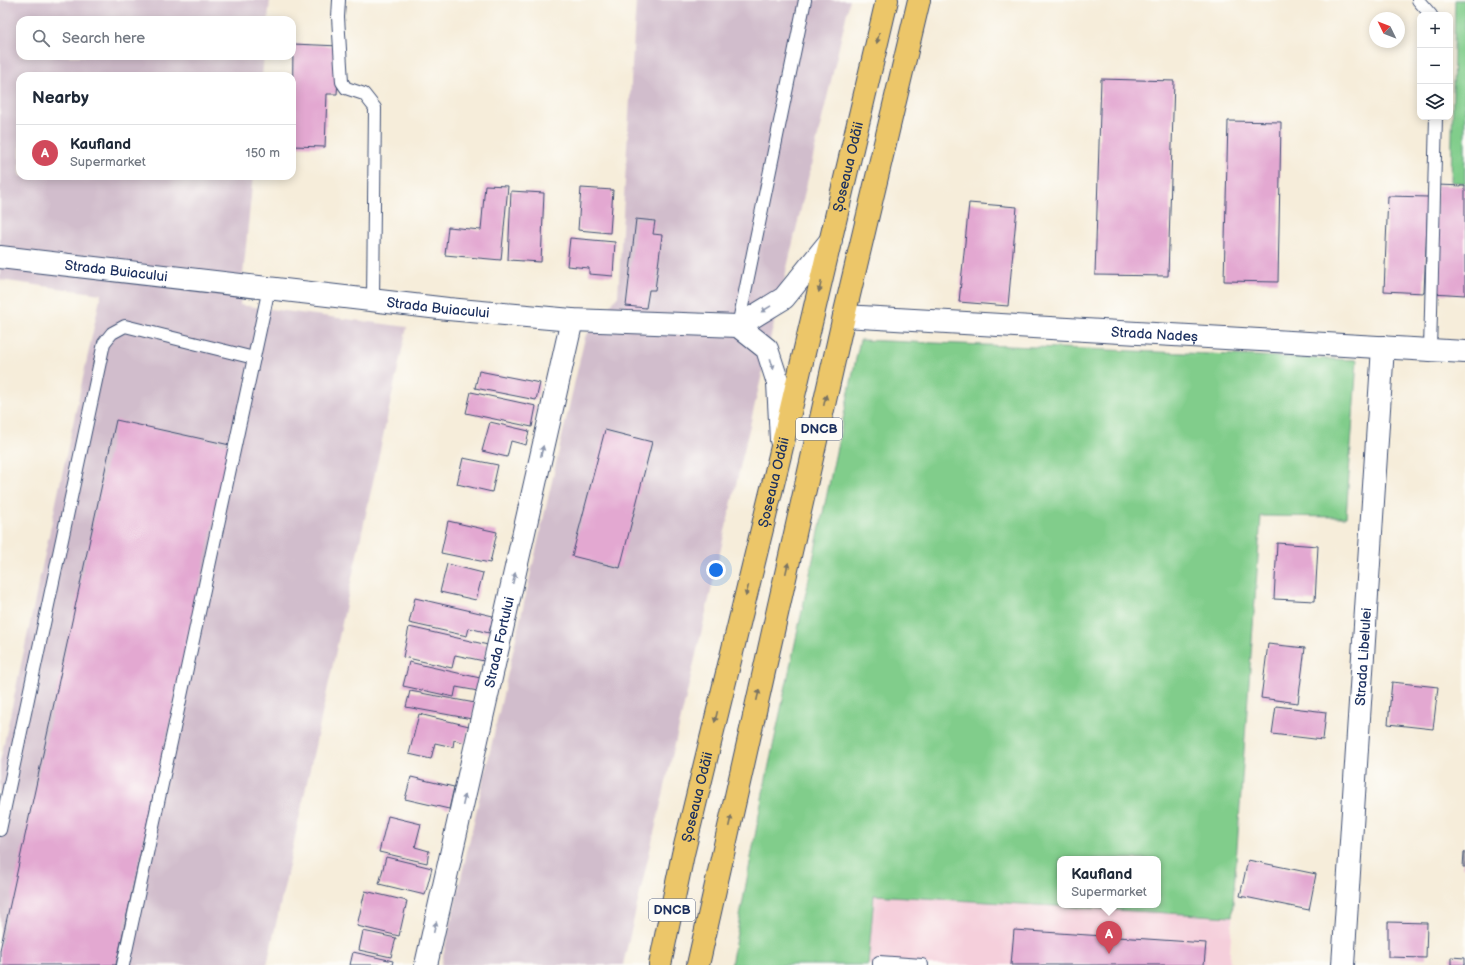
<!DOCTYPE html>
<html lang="en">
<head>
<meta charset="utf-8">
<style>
	body { margin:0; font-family:"Balsamiq Sans",sans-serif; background:#f6f6f7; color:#1f2937 }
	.controls { position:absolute; right:12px; top:12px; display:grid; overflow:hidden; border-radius:8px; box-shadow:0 2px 10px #0003 }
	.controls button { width:36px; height:36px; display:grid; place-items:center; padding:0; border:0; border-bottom:1px solid #e0e1e3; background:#fff; color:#1f2937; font:20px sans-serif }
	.compass { position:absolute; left:1369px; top:12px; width:36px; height:36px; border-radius:50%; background:#fff; box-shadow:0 2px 10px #0003; rotate:313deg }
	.you { position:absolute; left:716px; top:570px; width:14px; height:14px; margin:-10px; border:3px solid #fff; border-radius:50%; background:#1a73e8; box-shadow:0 0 0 6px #1a73e833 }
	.badge { display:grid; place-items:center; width:26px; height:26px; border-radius:50%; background:#d1495b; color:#fff; font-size:13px; font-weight:700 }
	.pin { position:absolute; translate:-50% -33px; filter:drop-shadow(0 1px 2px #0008) }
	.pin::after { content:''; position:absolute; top:21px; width:14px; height:12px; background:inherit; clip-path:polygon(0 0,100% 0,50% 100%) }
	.popup { position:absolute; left:1057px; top:856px; width:104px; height:52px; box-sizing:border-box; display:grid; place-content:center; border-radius:8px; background:#fff; filter:drop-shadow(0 1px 3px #0005); font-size:13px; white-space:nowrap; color:#747a83 }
	.popup b { font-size:15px; color:#1f2937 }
	.popup::after { content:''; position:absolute; left:50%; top:100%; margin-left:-8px; border:8px solid transparent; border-top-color:#fff }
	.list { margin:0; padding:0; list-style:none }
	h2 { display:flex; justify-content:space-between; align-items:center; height:52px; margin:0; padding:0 16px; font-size:17px }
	h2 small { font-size:13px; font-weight:400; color:#747a83 }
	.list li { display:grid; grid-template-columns:26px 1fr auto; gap:12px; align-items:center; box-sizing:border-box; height:56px; padding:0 16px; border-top:1px solid #e0e1e3 }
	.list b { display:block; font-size:15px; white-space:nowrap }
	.list p { margin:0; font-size:13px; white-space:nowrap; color:#747a83 }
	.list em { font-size:13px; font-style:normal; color:#747a83 }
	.icon { flex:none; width:22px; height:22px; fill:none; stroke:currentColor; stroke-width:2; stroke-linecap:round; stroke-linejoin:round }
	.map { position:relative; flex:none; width:1465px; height:965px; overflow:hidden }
	.search { position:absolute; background:#fff; box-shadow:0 2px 10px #0003; left:16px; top:16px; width:280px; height:44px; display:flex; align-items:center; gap:10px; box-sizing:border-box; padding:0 14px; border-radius:12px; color:#747a83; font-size:15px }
	.panel { position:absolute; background:#fff; box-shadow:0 2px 10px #0003; left:16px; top:72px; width:280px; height:108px; border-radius:12px }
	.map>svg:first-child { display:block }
	.built { fill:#f5cfdb; fill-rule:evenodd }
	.industrial { fill:#d1bdcc }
	.green { fill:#81cd8b; stroke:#4e7e74; fill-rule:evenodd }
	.building { fill:#e3a8d1 }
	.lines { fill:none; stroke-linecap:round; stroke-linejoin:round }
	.service-casing { stroke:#3c4c71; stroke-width:14 }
	.minor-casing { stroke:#3c4c71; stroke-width:24 }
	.primary-casing { stroke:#3c4c71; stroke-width:24 }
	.service { stroke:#fff; stroke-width:12 }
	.minor { stroke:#fff; stroke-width:22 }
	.primary { stroke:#ecc669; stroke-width:22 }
	.oneway { fill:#797363 }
	.oneway2 { fill:#8d97ae }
	.labels { text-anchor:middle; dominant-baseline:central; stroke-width:3.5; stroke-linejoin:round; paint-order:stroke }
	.shield { fill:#fdfcf7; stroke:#5f6c8c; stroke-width:1 }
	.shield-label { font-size:13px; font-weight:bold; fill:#1b2f5e }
	.street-label { font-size:14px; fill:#1b2f5e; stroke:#fdfcf7 }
</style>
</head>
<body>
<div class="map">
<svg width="1465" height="965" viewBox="0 0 1465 965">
	<rect width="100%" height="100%" fill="#fdfcf7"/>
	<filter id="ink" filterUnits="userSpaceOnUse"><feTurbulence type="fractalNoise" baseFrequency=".025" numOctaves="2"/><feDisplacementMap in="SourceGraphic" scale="8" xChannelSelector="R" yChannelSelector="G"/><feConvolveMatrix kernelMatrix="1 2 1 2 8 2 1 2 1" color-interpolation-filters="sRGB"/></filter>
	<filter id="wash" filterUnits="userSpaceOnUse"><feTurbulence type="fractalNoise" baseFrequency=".012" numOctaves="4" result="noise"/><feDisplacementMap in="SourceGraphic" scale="16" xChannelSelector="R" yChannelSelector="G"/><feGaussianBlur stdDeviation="0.9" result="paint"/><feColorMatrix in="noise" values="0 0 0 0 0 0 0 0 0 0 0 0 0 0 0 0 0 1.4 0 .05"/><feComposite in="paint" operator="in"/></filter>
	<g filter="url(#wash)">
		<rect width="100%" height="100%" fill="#f6edda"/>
		<path class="built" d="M763,793L1239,820L1229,965H731ZM1060,859H1158V905H1060Z"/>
		<g class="industrial">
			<path d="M0,0H270L268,20H20V56H264L262,76H20V176H253L240,305L407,327L267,965H0V762L101,294L0,280Z"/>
			<path d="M636,0H850L623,965H441L585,337L618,296Z"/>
		</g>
		<g class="green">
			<path d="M1455,0H1465V183L1451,182Z"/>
			<path d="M860,340L1357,360L1346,517L1261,516L1232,917L874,895L868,965H731L763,793ZM1060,859H1158V905H1060Z"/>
		</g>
		<g id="blocks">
			<g class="building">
				<path d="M293,44L340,46L337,94H327L325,147L292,146Z"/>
				<path d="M1101,79L1174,81L1168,276L1095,275Z"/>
				<path d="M1228,121L1281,122L1278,282L1224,281Z"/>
				<path d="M485,185L508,186L501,260L445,255L448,227L481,230Z"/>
				<path d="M1437,185L1465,186V295L1432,293Z"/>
				<path d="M581,188L613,190L610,233L578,230Z"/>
				<path d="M511,191L544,193L541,262L508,260Z"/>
				<path d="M1388,196L1428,197L1424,293L1384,291Z"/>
				<path d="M969,203L1017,207L1008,306L959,302Z"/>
				<path d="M636,219L655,221L653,234L662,235L655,290H649L646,308L626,306Z"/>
				<path d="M570,238L615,242L613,276L589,274V268L567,266Z"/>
				<path d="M479,371L540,383L536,400L475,388Z"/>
				<path d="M471,392L536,406L532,427L466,413Z"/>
				<path d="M116,420L230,445L116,965H0V950Z"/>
				<path d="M490,422L529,431L526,445L511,441L507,457L482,451Z"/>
				<path d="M605,430L652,442L620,568L572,556Z"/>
				<path d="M463,458L498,465L492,492L457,484Z"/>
				<path d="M448,521L497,532L490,563L441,553Z"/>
				<path d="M1277,543L1318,546L1315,601L1274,599Z"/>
				<path d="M447,564L483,573L476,600L440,592Z"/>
				<path d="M415,598L493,616L489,633L469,628L467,636L409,623Z"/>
				<path d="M409,627L488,645L484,661L455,655L452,668L403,657Z"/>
				<path d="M1268,644L1305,648L1298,703L1261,698Z"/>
				<path d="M409,662L480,678L478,691L456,687L454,697L403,686Z"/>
				<path d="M1392,682L1438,687L1433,729L1388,724Z"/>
				<path d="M410,691L475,703L472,719L406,707Z"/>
				<path d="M1276,706L1326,712L1323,740L1272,734Z"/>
				<path d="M419,714L469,726L465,743L454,740L453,747L435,743L431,759L409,754Z"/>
				<path d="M411,777L454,787L449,809L405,799Z"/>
				<path d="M388,816L421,824L415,847L429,851L427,863L379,852Z"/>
				<path d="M1464,852H1465V867H1463Z"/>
				<path d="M386,857L432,868L425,895L379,884Z"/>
				<path d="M1248,860L1316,874L1309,910L1240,896Z"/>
				<path d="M365,891L407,901L399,936L357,926Z"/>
				<path d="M1388,922L1427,923L1426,958L1388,957Z"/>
				<path d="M1014,930L1206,943L1204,965H1011Z"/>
				<path d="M363,931L396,938L391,957L359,950Z"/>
				<path d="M353,952L393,961L392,965H350Z"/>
				<path d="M1451,957L1465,958V965H1451Z"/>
			</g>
		</g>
	</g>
	<g filter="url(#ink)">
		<use href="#blocks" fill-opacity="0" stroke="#3c4c71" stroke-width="1"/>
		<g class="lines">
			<g class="service-casing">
				<g id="service">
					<path d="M339,0L338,17L342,82L346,88L364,94L375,108L373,300"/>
					<path d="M1418,0L1431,15"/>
					<path d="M738,326L805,0"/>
					<path d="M1430,350L1436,117"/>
					<path d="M0,830L104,343L112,333L125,326L254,358"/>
					<path d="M123,965L269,288"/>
					<path d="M879,965V962L922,965"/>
				</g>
			</g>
			<g class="minor-casing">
				<g id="minor">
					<path id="s1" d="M0,257L448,309L572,320L738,326L767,349L778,383L781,440"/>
					<path id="s2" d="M844,316L1465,352"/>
					<path d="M738,326L784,298L831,240"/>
					<path id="s3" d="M426,965L572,320"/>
					<path id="s4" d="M1343,965L1383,347"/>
				</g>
			</g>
			<g class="primary-casing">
				<g id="primary">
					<path id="s5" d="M660,965L683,854L781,451L887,0"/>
					<path d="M698,965L844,316L919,0"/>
				</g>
			</g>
			<use href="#service" class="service"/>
			<use href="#minor" class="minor"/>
			<use href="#primary" class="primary"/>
		</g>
		<defs><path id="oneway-solid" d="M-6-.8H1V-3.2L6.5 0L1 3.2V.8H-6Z"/></defs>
		<g class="oneway">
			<use href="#oneway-solid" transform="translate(878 38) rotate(103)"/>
			<use href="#oneway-solid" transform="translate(820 287) rotate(103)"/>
			<use href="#oneway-solid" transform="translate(825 400) rotate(-77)"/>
			<use href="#oneway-solid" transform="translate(787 568) rotate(-77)"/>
			<use href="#oneway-solid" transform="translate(747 591) rotate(104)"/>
			<use href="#oneway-solid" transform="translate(758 695) rotate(-77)"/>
			<use href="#oneway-solid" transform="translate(716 717) rotate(104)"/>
			<use href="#oneway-solid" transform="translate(730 821) rotate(-77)"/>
		</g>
		<g class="oneway2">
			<use href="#oneway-solid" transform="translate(766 309) rotate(148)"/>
			<use href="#oneway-solid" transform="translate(772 364) rotate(73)"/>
			<use href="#oneway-solid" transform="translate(542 451) rotate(-77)"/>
			<use href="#oneway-solid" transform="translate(514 578) rotate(-77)"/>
			<use href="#oneway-solid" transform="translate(464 800) rotate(-77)"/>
			<use href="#oneway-solid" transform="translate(435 927) rotate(-77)"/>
		</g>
	</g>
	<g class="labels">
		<g class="shield">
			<rect x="796" y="418" width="46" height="22" rx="3"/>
			<rect x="649" y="899" width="46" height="22" rx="3"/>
		</g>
		<g class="shield-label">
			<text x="819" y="429">DNCB</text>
			<text x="672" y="910">DNCB</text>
		</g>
		<g class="street-label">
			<text stroke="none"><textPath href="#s5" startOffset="820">Șoseaua Odăii</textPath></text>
			<text stroke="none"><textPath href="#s1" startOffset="117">Strada Buiacului</textPath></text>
			<text stroke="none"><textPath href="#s1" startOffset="441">Strada Buiacului</textPath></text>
			<text stroke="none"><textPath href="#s2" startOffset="311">Strada Nadeș</textPath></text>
			<text stroke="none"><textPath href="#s5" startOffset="496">Șoseaua Odăii</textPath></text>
			<text stroke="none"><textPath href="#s3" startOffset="331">Strada Fortului</textPath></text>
			<text stroke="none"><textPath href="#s4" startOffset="309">Strada Libelulei</textPath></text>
			<text stroke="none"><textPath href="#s5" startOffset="172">Șoseaua Odăii</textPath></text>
		</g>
	</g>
</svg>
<div class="controls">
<button>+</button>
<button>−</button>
<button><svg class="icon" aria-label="layers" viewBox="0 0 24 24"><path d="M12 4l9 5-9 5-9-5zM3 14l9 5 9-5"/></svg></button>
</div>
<svg class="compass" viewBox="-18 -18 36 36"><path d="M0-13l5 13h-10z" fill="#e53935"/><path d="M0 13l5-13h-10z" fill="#747a83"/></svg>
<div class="you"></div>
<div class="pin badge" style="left:1109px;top:954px">A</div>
<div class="popup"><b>Kaufland</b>Supermarket</div>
<div class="search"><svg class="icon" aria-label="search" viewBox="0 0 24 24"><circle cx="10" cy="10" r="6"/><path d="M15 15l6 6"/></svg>Search here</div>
<section class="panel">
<h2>Nearby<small></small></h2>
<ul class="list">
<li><span class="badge">A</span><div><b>Kaufland</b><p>Supermarket</p></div><em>150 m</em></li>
</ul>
</section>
</div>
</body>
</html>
